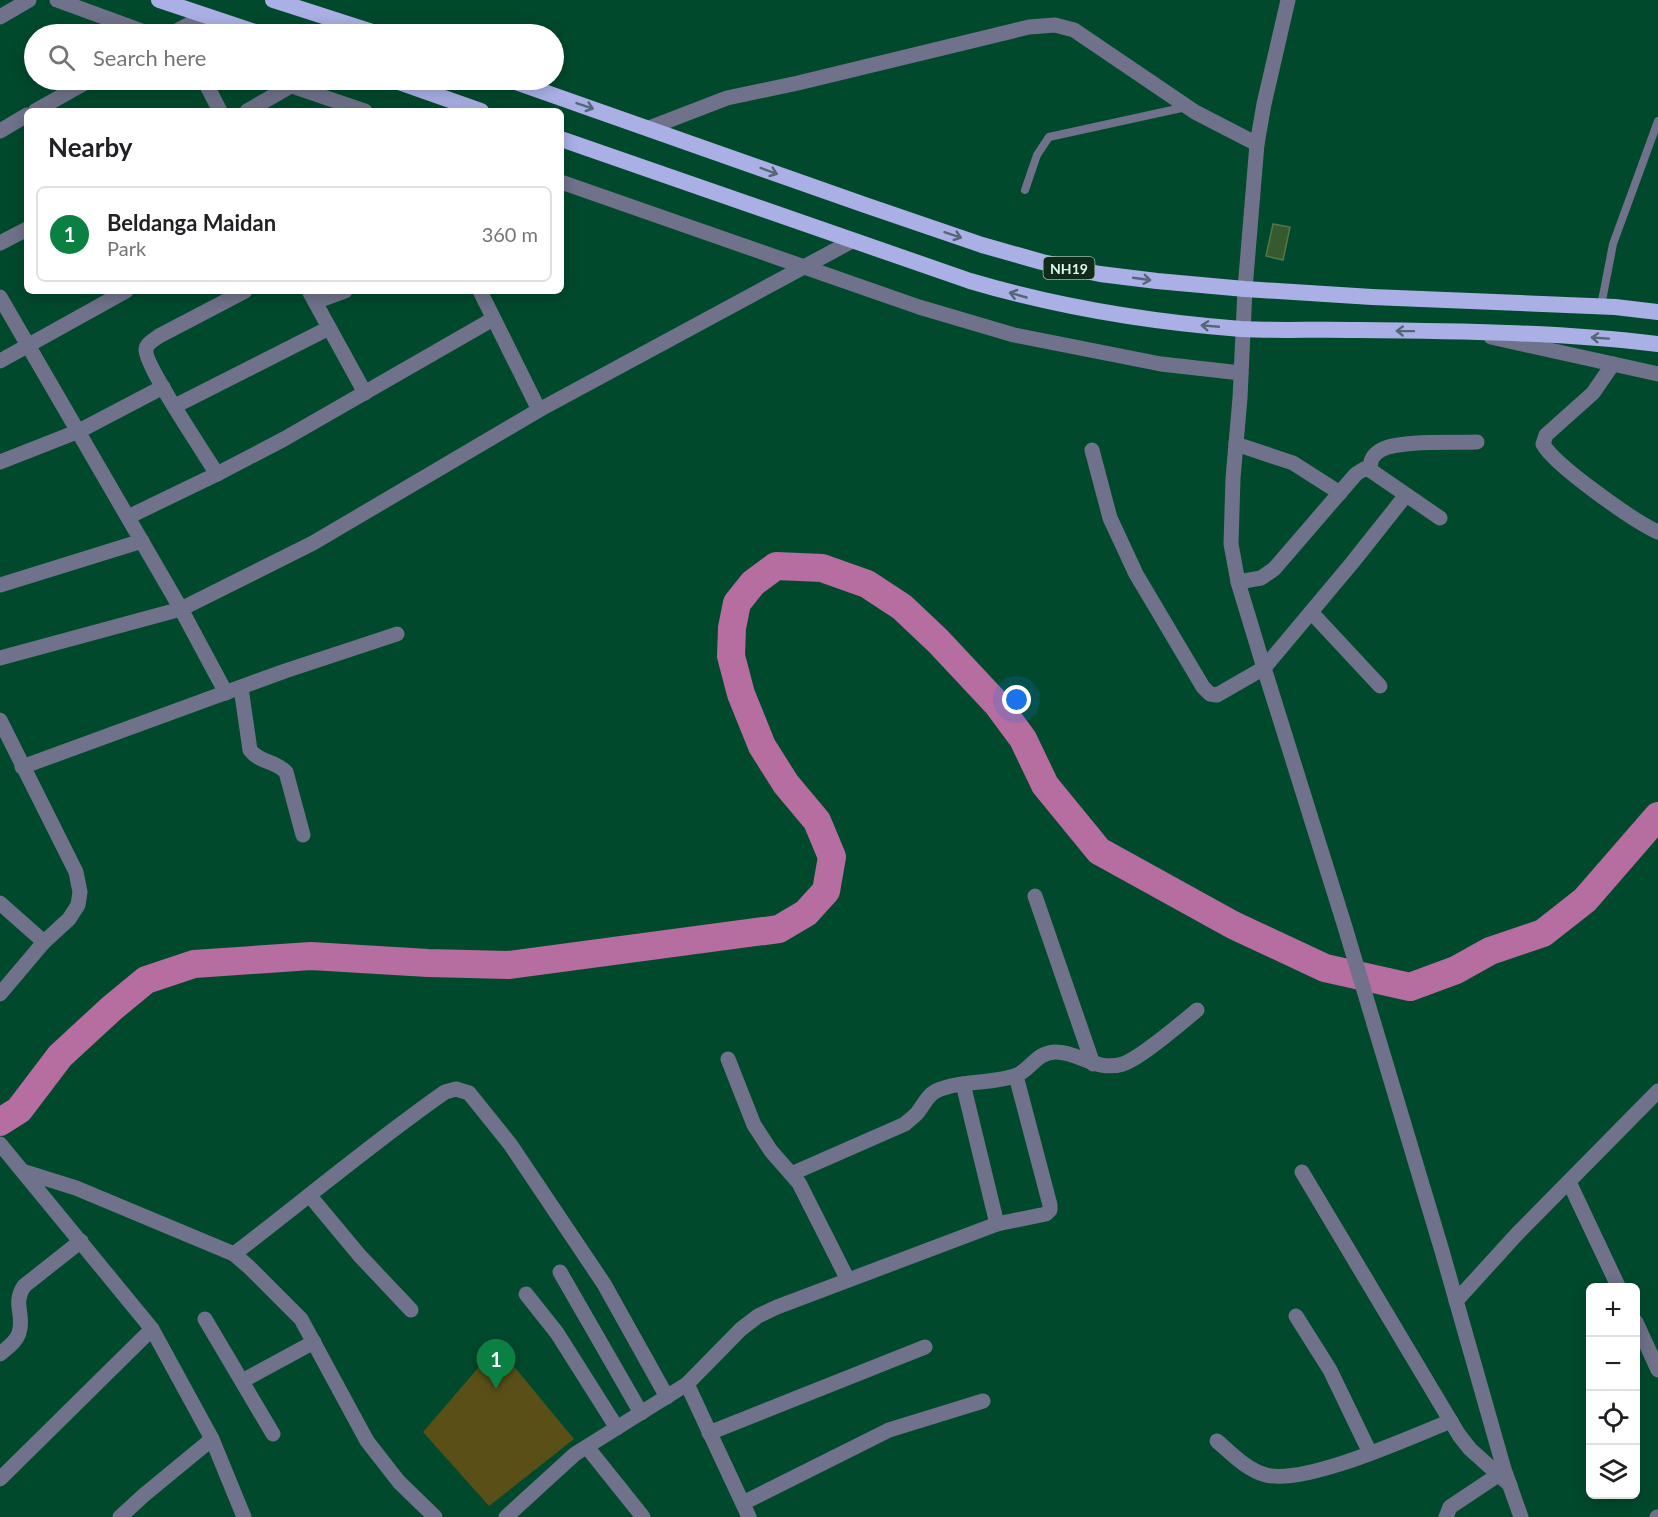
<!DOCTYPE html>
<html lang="en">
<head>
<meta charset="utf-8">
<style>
	body { margin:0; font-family:Lato,sans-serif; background:#f6f6f6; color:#202124 }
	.controls { position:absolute; right:18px; bottom:18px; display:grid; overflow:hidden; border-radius:9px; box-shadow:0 3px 15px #0003 }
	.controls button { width:54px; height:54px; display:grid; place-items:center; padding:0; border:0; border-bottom:2px solid #e0e0e0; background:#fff; color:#202124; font:30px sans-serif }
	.you { position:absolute; left:1017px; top:700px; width:21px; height:21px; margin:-15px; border:4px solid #fff; border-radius:50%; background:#1a73e8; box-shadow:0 0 0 9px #1a73e833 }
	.badge { display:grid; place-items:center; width:39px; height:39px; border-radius:50%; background:#0b8043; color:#fff; font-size:20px; font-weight:700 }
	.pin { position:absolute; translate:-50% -50px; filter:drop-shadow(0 2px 3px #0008) }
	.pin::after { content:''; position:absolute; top:32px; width:21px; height:18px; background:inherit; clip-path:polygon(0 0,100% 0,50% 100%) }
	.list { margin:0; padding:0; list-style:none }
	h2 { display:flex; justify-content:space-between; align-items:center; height:78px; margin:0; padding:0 24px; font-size:26px }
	h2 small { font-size:20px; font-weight:400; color:#757577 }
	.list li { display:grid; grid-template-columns:39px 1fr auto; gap:18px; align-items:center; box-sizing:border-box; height:96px; margin:0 12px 12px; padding:0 12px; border:2px solid #e0e0e0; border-radius:9px }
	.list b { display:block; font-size:22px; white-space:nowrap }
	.list p { margin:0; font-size:20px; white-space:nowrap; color:#757577 }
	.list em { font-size:20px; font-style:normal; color:#757577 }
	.icon { flex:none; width:33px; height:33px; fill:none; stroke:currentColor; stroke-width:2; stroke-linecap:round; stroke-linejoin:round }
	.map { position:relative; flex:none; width:1658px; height:1517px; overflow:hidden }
	.search { position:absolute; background:#fff; box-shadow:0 3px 15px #0003; left:24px; top:24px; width:540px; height:66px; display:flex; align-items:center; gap:15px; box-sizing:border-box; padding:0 21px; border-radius:33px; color:#757577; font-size:22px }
	.panel { position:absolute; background:#fff; box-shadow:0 3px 15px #0003; left:24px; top:108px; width:540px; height:186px; border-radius:9px }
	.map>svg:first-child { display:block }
	.green { fill:#5a5017 }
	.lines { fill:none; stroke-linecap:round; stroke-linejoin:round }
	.river { stroke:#b66d9f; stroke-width:28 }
	.building { fill:#365a2d; stroke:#527748; stroke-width:1.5 }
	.service { stroke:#6f728a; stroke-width:8 }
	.minor { stroke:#6f728a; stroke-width:15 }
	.tertiary { stroke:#6f728a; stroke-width:15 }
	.trunk { stroke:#aab0e5; stroke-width:16 }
	.oneway { stroke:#556676 }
	.labels { text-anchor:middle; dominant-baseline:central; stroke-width:4.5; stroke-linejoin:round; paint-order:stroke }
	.shield { fill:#102a1c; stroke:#9ebcab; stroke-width:1.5 }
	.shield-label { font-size:14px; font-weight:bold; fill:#dbfae8 }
</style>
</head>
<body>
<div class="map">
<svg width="1658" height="1517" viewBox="0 0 1658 1517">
	<rect width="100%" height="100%" fill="#00492d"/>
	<path class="green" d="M497,1346L574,1439L489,1506L423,1432Z"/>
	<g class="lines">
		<path class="river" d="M0,1122L19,1110L60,1056L112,1008L146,980L194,964L311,956L428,963L508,965L779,929L806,913L826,891L832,857L817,821L786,784L762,746L741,694L731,656L732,628L737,603L753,583L776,566L822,568L867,584L902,607L938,641L997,704L1023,739L1045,785L1099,851L1233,925L1325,968L1410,987L1456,970L1490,951L1543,933L1585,900L1658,816"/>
	</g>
	<path class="building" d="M1273,224L1290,227L1283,260L1266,256Z"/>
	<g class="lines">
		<g class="service">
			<path d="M1025,190L1037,155L1049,137L1186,107"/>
			<path d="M1601,306L1613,244L1658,121"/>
		</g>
		<g class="minor">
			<path d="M57,0L150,34"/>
			<path d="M0,17L29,0"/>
			<path d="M171,34L205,16"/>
			<path d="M204,80L220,111"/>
			<path d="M274,80L365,111"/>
			<path d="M35,111L90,80"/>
			<path d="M247,111L296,83"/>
			<path d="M649,128L727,98L798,83L1029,27L1055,25L1074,30L1195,112L1257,144"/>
			<path d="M0,131L27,115"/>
			<path d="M561,182L919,307L1014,335L1161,364L1241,373"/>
			<path d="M0,243L27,229"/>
			<path d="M309,291L365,393"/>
			<path d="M480,291L539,410"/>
			<path d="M0,297L181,609L226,693"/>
			<path d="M315,302L345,291"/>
			<path d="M1491,337L1658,374"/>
			<path d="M0,361L126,291"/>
			<path d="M1613,364L1593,393L1546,435L1543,444C1554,465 1635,522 1658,532"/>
			<path d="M175,406L329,328"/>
			<path d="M1236,444L1293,463L1340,493"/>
			<path d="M1092,450L1110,518L1136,574L1203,687L1210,694L1217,695L1264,668L1352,563L1406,495"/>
			<path d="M0,462L79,431L163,387"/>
			<path d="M1370,470C1370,461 1372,455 1381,450C1399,440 1453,443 1477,442"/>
			<path d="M217,474C206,456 143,363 146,349C147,343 154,340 159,336L245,291"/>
			<path d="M128,517L217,474L284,439L493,319"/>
			<path d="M1238,582L1261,578L1274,569L1356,474L1364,469L1370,470L1440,518"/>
			<path d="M0,585L142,541"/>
			<path d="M1311,612L1380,686"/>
			<path d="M0,658L181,609L313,543L539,410L852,241"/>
			<path d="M241,688L250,750C260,763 274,760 286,772L303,835"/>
			<path d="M0,720L76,872L80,892L78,905L69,919L44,942L0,994"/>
			<path d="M22,767L285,671L397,634"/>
			<path d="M1035,896L1093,1064"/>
			<path d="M0,903L44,942"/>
			<path d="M728,1059L754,1125L771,1151L799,1183L848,1280"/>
			<path d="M963,1084L997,1224"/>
			<path d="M0,1144L152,1329L212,1439L244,1517"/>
			<path d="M25,1172L76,1188L234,1254"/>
			<path d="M1302,1172L1459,1435L1470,1449L1510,1485"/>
			<path d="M791,1174L905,1124C909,1120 915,1116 918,1112C924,1104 928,1095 936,1091C959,1080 996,1084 1017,1075C1032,1068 1037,1052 1056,1052C1079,1052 1096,1072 1123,1064C1142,1057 1180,1024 1197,1010"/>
			<path d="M1569,1182L1619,1288"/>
			<path d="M310,1196L360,1256L411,1310"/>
			<path d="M560,1272L641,1413"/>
			<path d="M526,1294L557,1333L617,1428"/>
			<path d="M1456,1301L1517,1234L1658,1091"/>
			<path d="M1296,1316L1330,1370L1370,1453"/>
			<path d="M205,1319L273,1434"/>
			<path d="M1636,1322L1658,1370"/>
			<path d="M0,1354C7,1348 16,1342 19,1333C25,1315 12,1304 24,1286L81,1241"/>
			<path d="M242,1381L314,1342"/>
			<path d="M687,1384L749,1517"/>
			<path d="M709,1433L925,1347"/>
			<path d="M1217,1441C1232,1454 1247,1470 1266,1475C1307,1485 1410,1437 1451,1421"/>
			<path d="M587,1447L643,1517"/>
			<path d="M0,1479L152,1329"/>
			<path d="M743,1503L889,1430L983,1401"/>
			<path d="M120,1517L144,1495L212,1439"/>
			<path d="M435,1517L399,1482L367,1441L301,1319L249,1267L234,1254C305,1200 372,1143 445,1092L456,1089L469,1093L510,1144L604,1284L667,1397"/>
			<path d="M506,1517L575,1454L687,1384L741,1329L758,1316L777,1307L997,1224L1046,1214L1050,1210V1205L1016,1076"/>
			<path d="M1446,1517L1450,1507L1498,1475"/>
		</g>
		<g class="tertiary">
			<path d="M1288,0L1264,104L1257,144L1245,289L1240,398L1233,478L1231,544L1238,582L1264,668L1345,927L1442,1251L1504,1469L1521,1517"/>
			<path d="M1657,1517H1658"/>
		</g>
		<g class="trunk">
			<path d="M159,0L261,34"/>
			<path d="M273,0L379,34"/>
			<path d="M393,80L481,111"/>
			<path d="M510,80L865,205L982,245L1042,262L1100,274L1157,281L1245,289L1372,297L1615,307L1658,312"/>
			<path d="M561,139L970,281C1058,307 1149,322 1241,329C1279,331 1317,329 1355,330C1456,331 1558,332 1658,344"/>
		</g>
	</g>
	<defs><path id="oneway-shaft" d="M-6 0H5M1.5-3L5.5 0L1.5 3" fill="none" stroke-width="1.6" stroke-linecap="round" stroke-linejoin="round" transform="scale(1.5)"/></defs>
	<g class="oneway">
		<use href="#oneway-shaft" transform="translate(585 106) rotate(19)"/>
		<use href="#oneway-shaft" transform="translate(769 171) rotate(20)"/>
		<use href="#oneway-shaft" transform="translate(953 235) rotate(19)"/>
		<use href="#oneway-shaft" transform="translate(1142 279) rotate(8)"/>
		<use href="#oneway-shaft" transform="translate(1018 295) rotate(-164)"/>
		<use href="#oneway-shaft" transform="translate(1210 326) rotate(-175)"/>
		<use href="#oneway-shaft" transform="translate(1405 331) rotate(-179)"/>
		<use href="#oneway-shaft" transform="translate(1600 338) rotate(-176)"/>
	</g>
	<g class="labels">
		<rect class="shield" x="1043.5" y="257" width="51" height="22" rx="4.5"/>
		<g class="shield-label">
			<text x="1069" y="268">NH19</text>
		</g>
	</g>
</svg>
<div class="controls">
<button>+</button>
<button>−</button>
<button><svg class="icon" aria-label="locate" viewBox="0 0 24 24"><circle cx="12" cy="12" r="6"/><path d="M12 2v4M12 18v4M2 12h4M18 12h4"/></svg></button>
<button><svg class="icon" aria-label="layers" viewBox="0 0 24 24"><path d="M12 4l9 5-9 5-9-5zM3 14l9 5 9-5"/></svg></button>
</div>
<div class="you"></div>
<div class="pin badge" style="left:496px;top:1389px">1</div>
<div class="search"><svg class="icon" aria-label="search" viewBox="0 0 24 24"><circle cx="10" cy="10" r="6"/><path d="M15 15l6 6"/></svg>Search here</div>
<section class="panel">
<h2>Nearby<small></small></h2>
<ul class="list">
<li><span class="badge">1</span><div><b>Beldanga Maidan</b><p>Park</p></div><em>360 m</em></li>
</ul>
</section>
</div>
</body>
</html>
